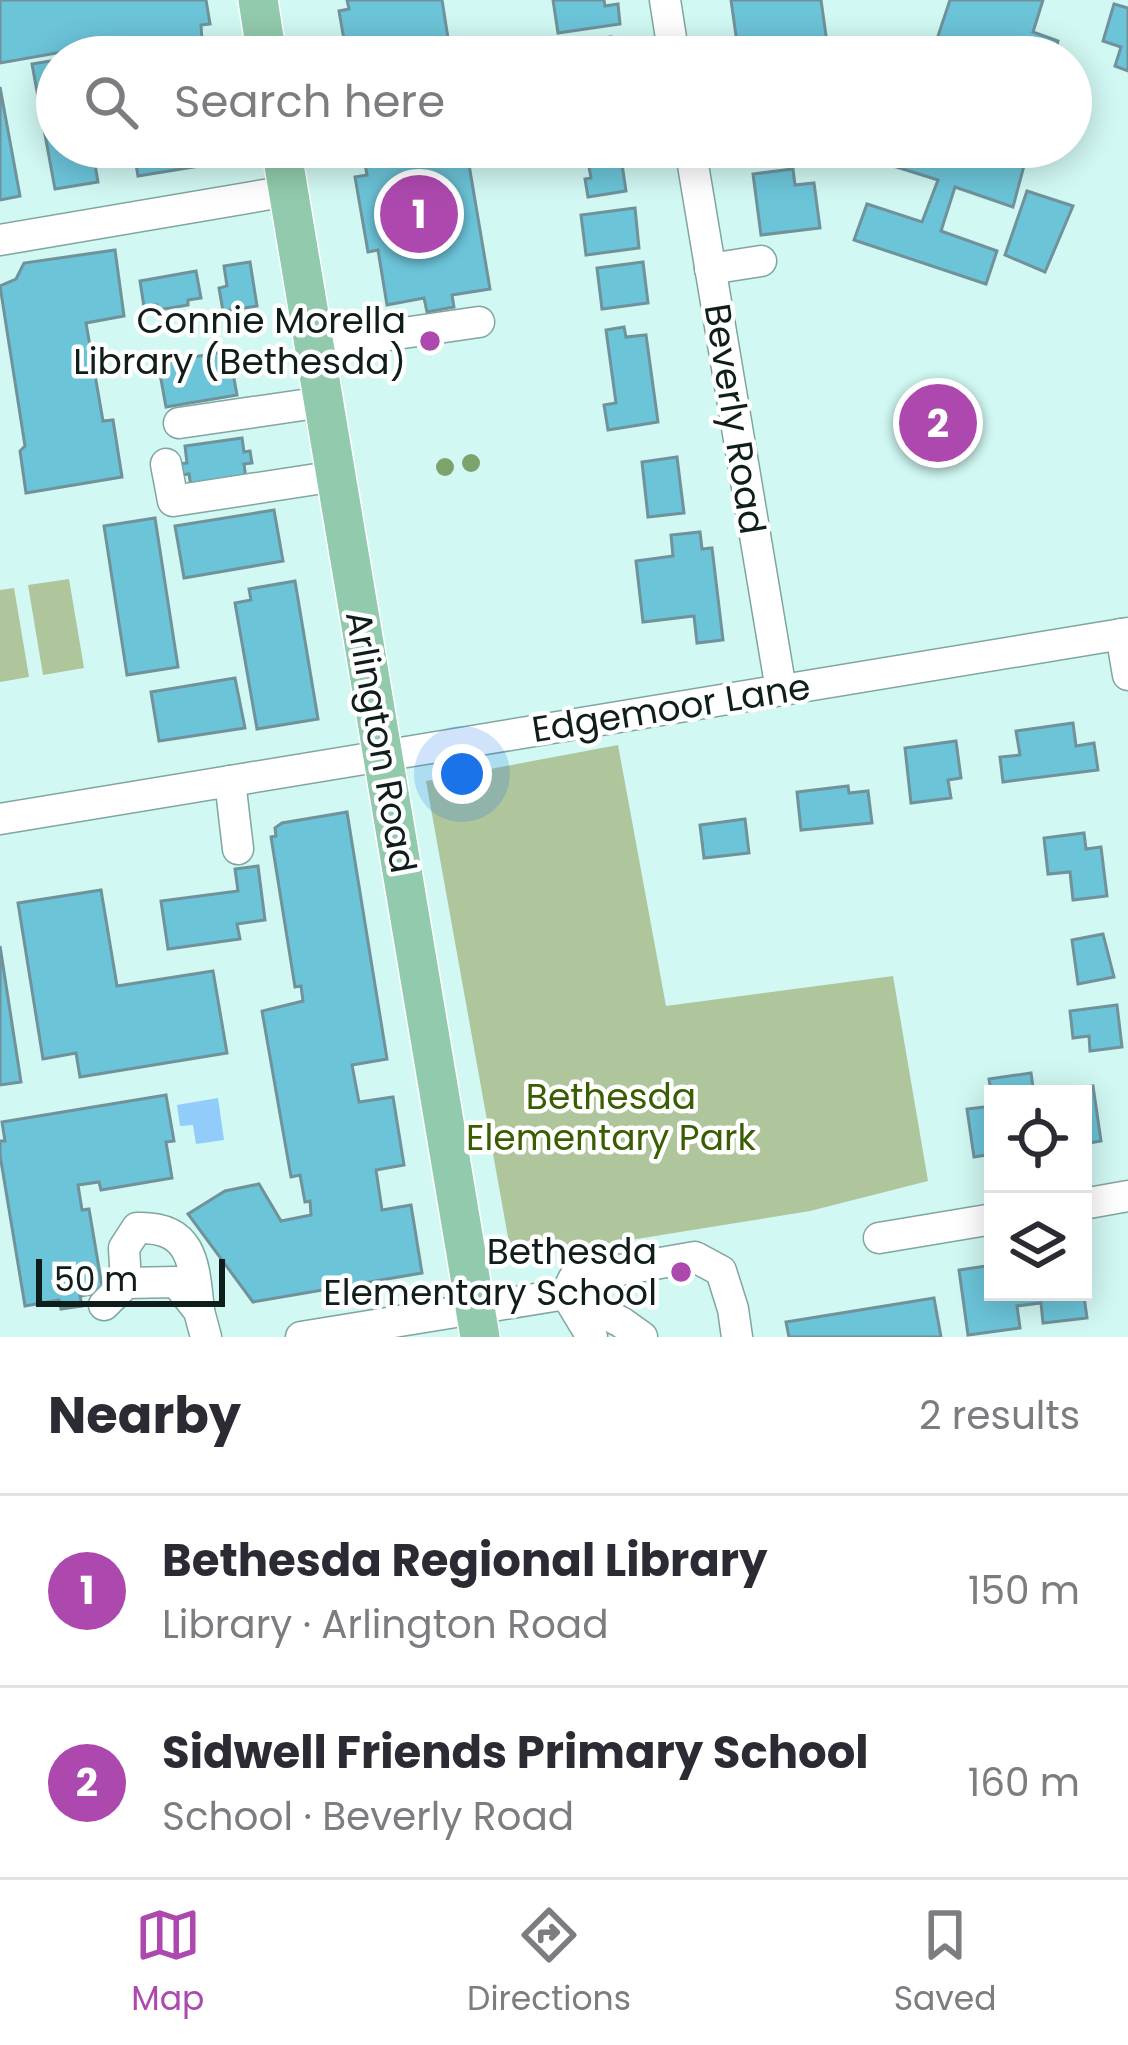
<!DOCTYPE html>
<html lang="en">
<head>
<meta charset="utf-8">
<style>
	body { margin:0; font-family:Poppins,sans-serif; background:#f7f7f7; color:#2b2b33 }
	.controls { position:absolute; right:36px; bottom:36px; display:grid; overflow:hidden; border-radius:0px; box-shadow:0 6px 30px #0003 }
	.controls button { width:108px; height:108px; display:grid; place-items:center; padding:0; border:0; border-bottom:3px solid #e1e1e2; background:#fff; color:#2b2b33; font:60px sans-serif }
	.scale { position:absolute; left:36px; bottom:30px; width:189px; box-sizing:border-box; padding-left:12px; border:6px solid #0f1d1b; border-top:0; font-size:33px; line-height:42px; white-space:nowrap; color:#0f1d1b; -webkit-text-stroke:9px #fff; paint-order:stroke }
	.you { position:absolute; left:462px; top:774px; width:42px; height:42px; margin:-30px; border:9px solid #fff; border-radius:50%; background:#1a73e8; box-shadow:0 0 0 18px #1a73e833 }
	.badge { display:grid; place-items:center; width:78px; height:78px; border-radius:50%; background:#ad49ae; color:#fff; font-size:39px; font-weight:700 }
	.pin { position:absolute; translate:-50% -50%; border:6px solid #fff; box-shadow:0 3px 12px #0006 }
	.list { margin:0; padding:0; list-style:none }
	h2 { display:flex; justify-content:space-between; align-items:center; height:156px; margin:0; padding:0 48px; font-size:51px }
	h2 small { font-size:39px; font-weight:400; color:#7c7c81 }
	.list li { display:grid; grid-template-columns:78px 1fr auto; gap:36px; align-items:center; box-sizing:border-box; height:192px; padding:0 48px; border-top:3px solid #e1e1e2 }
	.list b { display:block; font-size:45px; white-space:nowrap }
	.list p { margin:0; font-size:39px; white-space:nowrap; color:#7c7c81 }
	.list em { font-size:39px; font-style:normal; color:#7c7c81 }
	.icon { flex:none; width:66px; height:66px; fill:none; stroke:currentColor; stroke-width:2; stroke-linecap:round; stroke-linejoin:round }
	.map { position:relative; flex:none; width:1128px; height:1337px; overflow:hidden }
	.search { position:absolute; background:#fff; box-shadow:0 6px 30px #0003; left:36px; right:36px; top:36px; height:132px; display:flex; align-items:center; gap:30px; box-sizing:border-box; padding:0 42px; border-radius:66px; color:#7c7c81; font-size:45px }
	.sheet { height:540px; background:#fff }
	nav { display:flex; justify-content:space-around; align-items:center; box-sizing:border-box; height:168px; border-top:3px solid #e1e1e2; background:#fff; font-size:33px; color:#7c7c81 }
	nav a { display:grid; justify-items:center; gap:6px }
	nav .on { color:#ad49ae }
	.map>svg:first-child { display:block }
	.green { fill:#afc59c }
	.water { fill:#91ccfa }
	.building { fill:#6cc4d9; stroke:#70929b; stroke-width:3 }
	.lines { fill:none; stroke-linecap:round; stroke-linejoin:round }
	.minor-casing { stroke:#81a5a1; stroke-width:33 }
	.major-casing { stroke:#fff; stroke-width:42 }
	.minor { stroke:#fff; stroke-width:30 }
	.major { stroke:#92caad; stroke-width:39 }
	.tree { fill:#7da36d }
	.poi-dot { fill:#ad49ae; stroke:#fff; stroke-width:4.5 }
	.labels { text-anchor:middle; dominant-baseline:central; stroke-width:9; stroke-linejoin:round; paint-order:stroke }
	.poi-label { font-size:36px; fill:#0f1d1b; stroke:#fff; text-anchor:end }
	.street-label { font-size:36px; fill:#0f1d1b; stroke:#fff }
	.park-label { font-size:36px; fill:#395d00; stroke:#fff }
</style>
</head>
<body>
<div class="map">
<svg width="1128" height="1337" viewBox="0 0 1128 1337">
	<rect width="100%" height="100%" fill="#d1f8f3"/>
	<g class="green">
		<path d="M69,579L84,668L43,675L28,585Z"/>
		<path d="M14,588L29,677L0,682V590Z"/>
		<path d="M618,745L666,1006L893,976L928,1181L810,1211L512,1259L426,781Z"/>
	</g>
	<path class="water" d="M218,1098L224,1140L196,1144L193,1125L180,1126L177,1105Z"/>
	<g class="building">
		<path d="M0,0H206L210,24L201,25L202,41L103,57L102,45L0,63Z"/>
		<path d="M347,0H442L451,57H347L339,11L349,9Z"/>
		<path d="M553,0H604L605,6L618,4L620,24L558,33Z"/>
		<path d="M731,0H821L829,57H739Z"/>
		<path d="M950,0H1043L1033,32L1058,41L1054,57H931Z"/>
		<path d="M1114,4L1128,8V71L1115,66L1121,47L1103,41Z"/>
		<path d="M611,37L613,57H563L561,43Z"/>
		<path d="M220,38L223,57H102L202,41Z"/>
		<path d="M57,60V147H92L98,182L55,189L32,64Z"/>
		<path d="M0,87L20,196L0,200Z"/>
		<path d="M133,147H234L225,162L138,176Z"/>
		<path d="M362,147H466L490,289L452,295L454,307L427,312L424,298L387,305L378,250L368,252L355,177L367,175Z"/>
		<path d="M875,147H1029L1013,207L955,187L941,231L997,251L986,284L854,240L867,204L922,222L938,180L871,159Z"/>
		<path d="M620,151L626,191L588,197L585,179L591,178L587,156Z"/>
		<path d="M793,169L795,185L814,183L820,228L761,235L753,174Z"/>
		<path d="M1027,191L1073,206L1045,272L1005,255Z"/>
		<path d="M635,208L639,248L586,255L581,215Z"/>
		<path d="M115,250L124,316L86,323L103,421L113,420L122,477L26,493L20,451L25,446L0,286L16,279L24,263Z"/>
		<path d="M250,262L257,306L223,311L219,288L227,286L224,266Z"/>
		<path d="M643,262L648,303L602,309L597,268Z"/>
		<path d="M196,271L201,298L188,300V305L158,310L157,305L144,307L140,281Z"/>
		<path d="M624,327L626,337L646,335L658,422L608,430L604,405L616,403L606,330Z"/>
		<path d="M229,351L237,395L166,407L158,363Z"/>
		<path d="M242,438L244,452L250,451L252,463L244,464L247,486L192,493L189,474L180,475L178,464L187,463L185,446Z"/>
		<path d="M677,457L684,513L648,517L642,462Z"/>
		<path d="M274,510L283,561L184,578L175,526Z"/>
		<path d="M155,518L178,667L127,675L104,526Z"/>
		<path d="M700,532L702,549L712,548L723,640L697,643L694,616L643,622L636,561L673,556L671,535Z"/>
		<path d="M295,581L318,719L257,729L235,603L251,600L249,589Z"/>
		<path d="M235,678L245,728L159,741L151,692Z"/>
		<path d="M1073,723L1076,746L1094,743L1098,770L1003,782L1000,757L1020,755L1016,731Z"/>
		<path d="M956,741L961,778L948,780L951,798L911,803L905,748Z"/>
		<path d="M848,786L849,793L868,791L872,823L801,830L797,792Z"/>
		<path d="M347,812L387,1059L352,1065L359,1102L393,1097L404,1165L376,1170L382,1210L411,1205L422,1273L253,1302L188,1214L225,1191L259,1184L281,1221L311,1215L310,1201L305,1202L300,1175L291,1177L262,1011L303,1001L301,986L295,987L271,837L276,836L275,828L282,823Z"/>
		<path d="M745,819L749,853L704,858L700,825Z"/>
		<path d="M1084,833L1086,849L1101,847L1107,896L1073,900L1070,872L1048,874L1044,838Z"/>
		<path d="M258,866L265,920L237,924L240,939L168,949L161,901L238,891L235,869Z"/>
		<path d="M101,890L117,986L213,971L227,1053L80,1077L76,1053L43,1059L18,903Z"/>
		<path d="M1103,934L1114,977L1078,984L1072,940Z"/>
		<path d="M0,946L21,1082L0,1085Z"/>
		<path d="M1117,1005L1122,1047L1090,1051L1089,1036L1073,1038L1070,1011Z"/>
		<path d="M1031,1073L1034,1094H993V1104L989,1079Z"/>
		<path d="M1093,1086L1101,1141L1083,1144V1094H1063V1090Z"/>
		<path d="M166,1095L174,1141L166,1142L172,1178L101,1190L99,1182L78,1185L82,1210L89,1209L103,1292L80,1296L82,1306L61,1309L59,1300L25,1306L0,1155V1141H5L2,1122Z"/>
		<path d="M993,1106V1154L974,1157L967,1109Z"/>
		<path d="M993,1265V1292H1083V1289L1087,1318L1043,1323L1041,1303L1017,1306L1020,1328L968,1335L959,1270Z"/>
		<path d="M934,1298L941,1337H789L786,1322Z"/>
	</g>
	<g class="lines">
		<g class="minor-casing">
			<g id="minor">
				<path d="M665,0L674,57"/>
				<path d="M690,147L781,690"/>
				<path d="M0,240L288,191"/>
				<path d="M710,269L761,261"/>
				<path d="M314,346L479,322"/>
				<path d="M179,423L323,402"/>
				<path d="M166,464L173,501L336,476"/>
				<path d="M1121,634L1128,675"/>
				<path d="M230,781L238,849"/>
				<path d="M0,819L1128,633"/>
				<path d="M1083,1204L1128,1196"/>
				<path d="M879,1238L993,1219"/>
				<path d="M126,1283L124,1248L137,1228C194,1226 194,1265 199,1311"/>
				<path d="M566,1294L574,1278L695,1257L721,1271L733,1309L737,1337"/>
				<path d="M566,1294L592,1337"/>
				<path d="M104,1305L126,1283L176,1282L199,1311L206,1337"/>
				<path d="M301,1337L566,1294L621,1322L642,1337"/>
			</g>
		</g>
		<g class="major-casing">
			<g id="major">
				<path d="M258,0L267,57"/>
				<path d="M281,147L480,1337"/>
			</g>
		</g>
		<use href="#minor" class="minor"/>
		<use href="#major" class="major"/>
	</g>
	<g class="tree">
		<circle cx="471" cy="463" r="9"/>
		<circle cx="445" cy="467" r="9"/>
	</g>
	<g class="poi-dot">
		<circle cx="430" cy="341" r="12"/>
		<circle cx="681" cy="1272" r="12"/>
	</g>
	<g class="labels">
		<g class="poi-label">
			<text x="406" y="320">Connie Morella<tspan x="406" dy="41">Library (Bethesda)</tspan></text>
			<text x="657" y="1251">Bethesda<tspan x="657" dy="41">Elementary School</tspan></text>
		</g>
		<g class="street-label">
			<text transform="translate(735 419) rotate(81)">Beverly Road</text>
			<text transform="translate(671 708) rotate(-9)">Edgemoor Lane</text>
			<text transform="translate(381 742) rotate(80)">Arlington Road</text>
		</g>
		<g class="park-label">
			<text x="611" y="1096">Bethesda<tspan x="611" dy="41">Elementary Park</tspan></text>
		</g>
	</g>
</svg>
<div class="controls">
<button><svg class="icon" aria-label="locate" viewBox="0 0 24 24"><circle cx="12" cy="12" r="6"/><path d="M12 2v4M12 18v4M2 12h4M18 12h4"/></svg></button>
<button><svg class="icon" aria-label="layers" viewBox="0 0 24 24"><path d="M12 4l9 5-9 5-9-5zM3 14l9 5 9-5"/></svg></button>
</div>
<div class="scale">50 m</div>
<div class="you"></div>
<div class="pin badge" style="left:419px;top:214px">1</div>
<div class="pin badge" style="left:938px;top:423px">2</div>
<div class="search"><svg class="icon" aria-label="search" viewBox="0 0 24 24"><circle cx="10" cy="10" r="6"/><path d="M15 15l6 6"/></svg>Search here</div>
</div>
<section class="sheet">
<h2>Nearby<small>2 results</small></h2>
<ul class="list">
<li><span class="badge">1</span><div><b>Bethesda Regional Library</b><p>Library · Arlington Road</p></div><em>150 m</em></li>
<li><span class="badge">2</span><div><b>Sidwell Friends Primary School</b><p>School · Beverly Road</p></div><em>160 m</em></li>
</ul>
</section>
<nav>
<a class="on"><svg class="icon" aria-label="map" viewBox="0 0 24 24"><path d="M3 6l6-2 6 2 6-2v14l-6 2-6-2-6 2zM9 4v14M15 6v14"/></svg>Map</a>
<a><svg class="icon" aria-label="directions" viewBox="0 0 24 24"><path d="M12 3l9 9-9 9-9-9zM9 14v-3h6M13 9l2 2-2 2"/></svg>Directions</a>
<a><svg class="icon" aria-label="saved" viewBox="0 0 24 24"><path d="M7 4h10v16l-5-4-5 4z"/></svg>Saved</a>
</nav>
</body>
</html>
